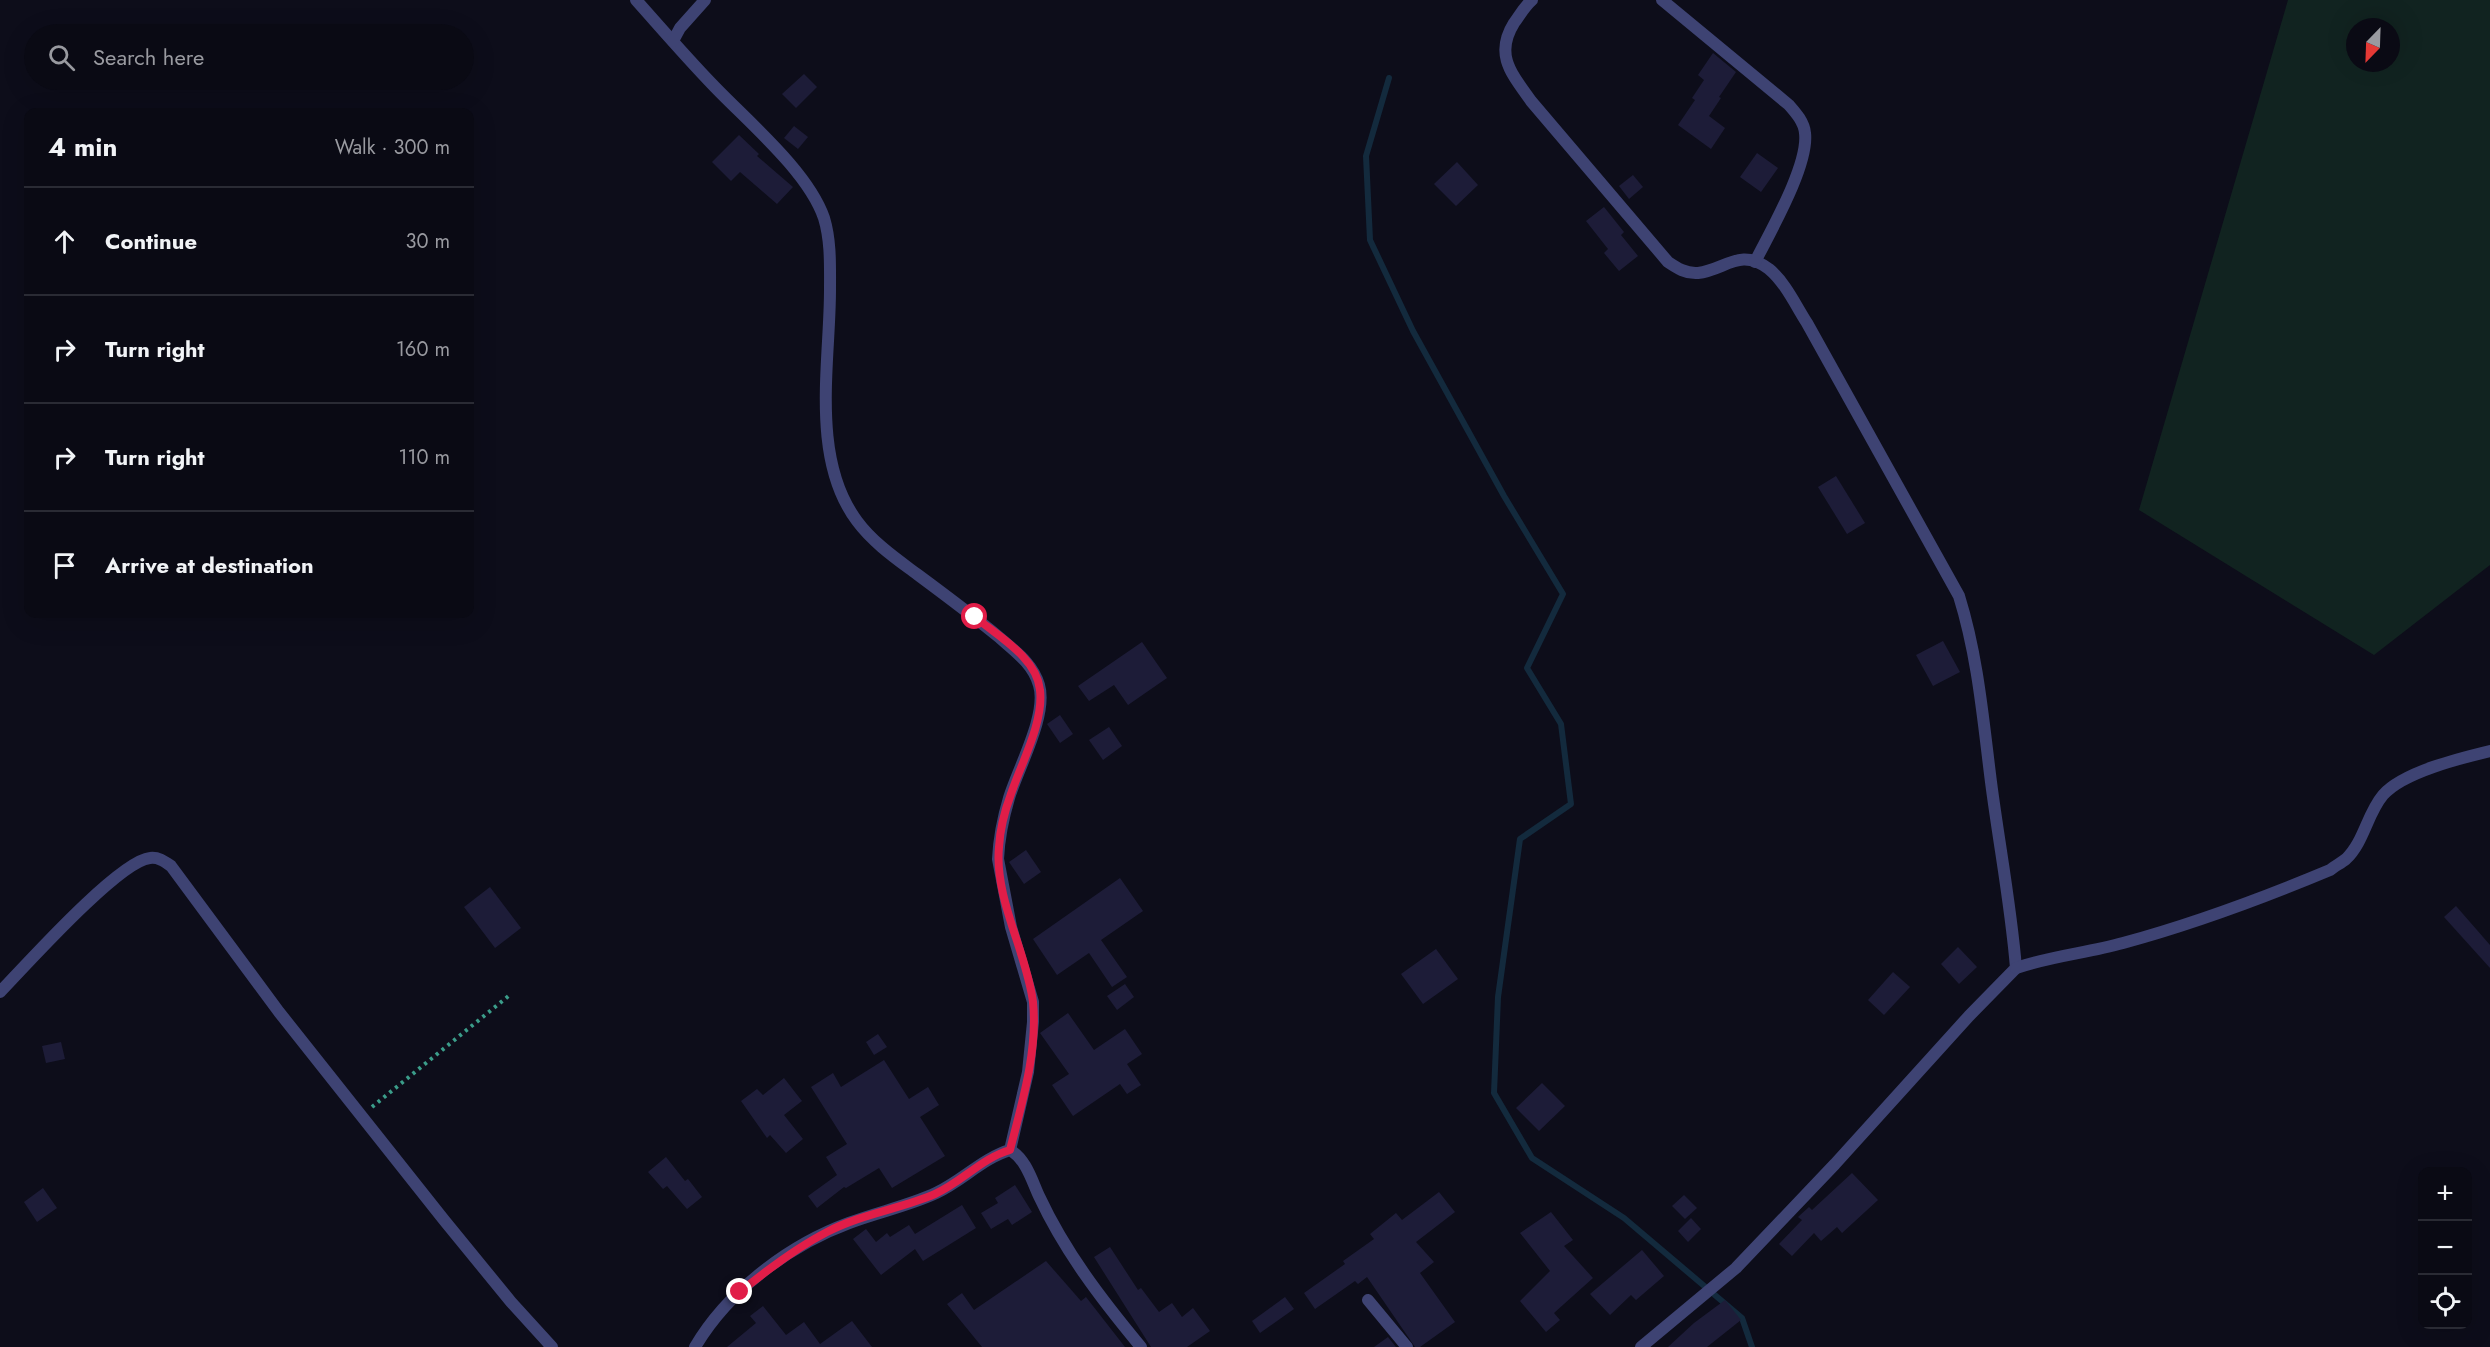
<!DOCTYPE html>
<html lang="en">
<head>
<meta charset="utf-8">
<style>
	body { margin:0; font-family:Jost,sans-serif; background:#181822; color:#f1f3f6 }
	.controls { position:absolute; right:18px; bottom:18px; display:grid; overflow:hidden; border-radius:12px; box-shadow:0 6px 24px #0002 }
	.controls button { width:54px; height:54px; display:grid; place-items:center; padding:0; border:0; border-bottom:2px solid #2a2b34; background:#0a0a14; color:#f1f3f6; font:30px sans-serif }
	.compass { position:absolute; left:2346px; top:18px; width:54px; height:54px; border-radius:50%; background:#0a0a14; box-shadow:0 6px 24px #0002; rotate:203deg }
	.stop { position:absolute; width:18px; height:18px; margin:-14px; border:4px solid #e11d48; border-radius:50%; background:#fff }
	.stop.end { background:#e11d48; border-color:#fff; box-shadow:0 2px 6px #0008 }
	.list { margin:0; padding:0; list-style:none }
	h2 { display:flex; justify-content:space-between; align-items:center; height:78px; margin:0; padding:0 24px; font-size:26px }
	h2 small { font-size:20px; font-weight:400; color:#999aa0 }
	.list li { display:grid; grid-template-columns:39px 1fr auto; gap:18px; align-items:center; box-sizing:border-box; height:108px; padding:0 24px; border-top:2px solid #2a2b34 }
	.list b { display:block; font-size:22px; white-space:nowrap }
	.list em { font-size:20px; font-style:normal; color:#999aa0 }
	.icon { flex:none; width:33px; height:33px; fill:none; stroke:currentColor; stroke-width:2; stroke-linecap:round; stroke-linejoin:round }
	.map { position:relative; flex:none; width:2490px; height:1347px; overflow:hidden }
	.search { position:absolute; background:#0a0a14; box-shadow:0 6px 24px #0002; left:24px; top:24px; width:450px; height:66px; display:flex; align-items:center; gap:15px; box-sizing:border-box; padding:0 21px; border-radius:33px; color:#999aa0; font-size:22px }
	.panel { position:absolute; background:#0a0a14; box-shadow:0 6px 24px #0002; left:24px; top:108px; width:450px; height:510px; border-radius:12px }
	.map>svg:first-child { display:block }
	.green { fill:#112320; fill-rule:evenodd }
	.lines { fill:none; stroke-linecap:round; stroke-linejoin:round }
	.stream { stroke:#132a3d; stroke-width:6 }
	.building { fill:#1d1c38 }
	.path { stroke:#3b9d8a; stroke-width:4; stroke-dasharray:3 4.5; stroke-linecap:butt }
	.minor { stroke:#3e4373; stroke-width:12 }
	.route { stroke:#e11d48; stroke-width:8 }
</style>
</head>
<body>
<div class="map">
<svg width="2490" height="1347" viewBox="0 0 2490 1347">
	<rect width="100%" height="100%" fill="#0d0d1a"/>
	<path class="green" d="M2288,0H2490V565L2374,655L2139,510ZM2355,27H2391V63H2355Z"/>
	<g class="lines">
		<path class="stream" d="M1389,78L1366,156L1370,240L1413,331L1504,496L1563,594L1527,668L1561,724L1571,804L1520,839L1498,997L1494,1093L1532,1158L1624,1218L1742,1318L1752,1347"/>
	</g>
	<g class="building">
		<path d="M1713,53L1736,72L1719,97L1721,98L1709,116L1725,128L1711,149L1678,125L1695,100L1692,98L1704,80L1698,75Z"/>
		<path d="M804,74L817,87L796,108L782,94Z"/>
		<path d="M794,126L808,137L798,149L784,138Z"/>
		<path d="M739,135L759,154L757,156L793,187L777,204L740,172L731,181L712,162Z"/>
		<path d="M1757,153L1778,168L1761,192L1740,177Z"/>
		<path d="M1457,162L1478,185L1456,206L1434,184Z"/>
		<path d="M1633,175L1643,187L1629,199L1619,186Z"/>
		<path d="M1604,207L1624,232L1621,235L1638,256L1619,271L1604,253L1608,249L1586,221Z"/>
		<path d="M1836,476L1865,523L1847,534L1818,487Z"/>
		<path d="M1943,641L1960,672L1933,686L1916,655Z"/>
		<path d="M1142,642L1167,678L1128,705L1114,685L1089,701L1078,686Z"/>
		<path d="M1060,715L1073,734L1060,743L1047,724Z"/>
		<path d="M1109,727L1122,746L1103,760L1089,740Z"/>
		<path d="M1026,850L1041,872L1024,884L1009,862Z"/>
		<path d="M1120,878L1143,911L1101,940L1127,977L1112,987L1089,953L1057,975L1033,939Z"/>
		<path d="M490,887L521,928L495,948L464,907Z"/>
		<path d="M2456,906L2490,945V968L2444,917Z"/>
		<path d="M1958,947L1977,967L1959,984L1941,964Z"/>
		<path d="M1436,949L1458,979L1423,1004L1401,974Z"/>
		<path d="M1893,972L1910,987L1884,1015L1868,1000Z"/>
		<path d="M1125,984L1134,997L1117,1010L1107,996Z"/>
		<path d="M1068,1013L1094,1050L1125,1029L1142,1054L1127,1064L1141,1085L1127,1094L1120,1084L1073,1116L1052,1085L1069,1074L1040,1033Z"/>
		<path d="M878,1034L887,1047L874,1055L866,1042Z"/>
		<path d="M61,1042L65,1059L46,1063L42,1046Z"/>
		<path d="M884,1060L909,1099L928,1087L939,1105L920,1117L945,1156L892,1188L879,1168L846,1188L844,1187L817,1208L808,1196L837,1175L826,1157L847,1144L811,1087L833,1073L841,1087Z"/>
		<path d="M784,1078L802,1101L784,1115L803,1139L786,1153L770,1135L767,1138L741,1101L757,1089L763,1095Z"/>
		<path d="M1542,1083L1565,1106L1539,1131L1516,1108Z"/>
		<path d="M666,1157L685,1181L688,1179L702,1197L687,1209L667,1186L663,1189L648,1172Z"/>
		<path d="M1852,1173L1878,1200L1842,1233L1837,1227L1821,1241L1814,1233L1792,1256L1779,1244L1802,1220L1798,1217L1809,1207L1812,1210Z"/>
		<path d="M1015,1185L1032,1212L1012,1225L1008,1219L991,1229L981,1213L998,1203L995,1198Z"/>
		<path d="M43,1188L57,1208L37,1222L24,1202Z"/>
		<path d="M1439,1192L1455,1212L1416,1242L1434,1262L1420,1273L1455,1322L1420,1347H1415L1367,1277L1358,1284L1355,1281L1315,1309L1304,1293L1345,1264L1343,1261L1374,1239L1370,1234L1396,1213L1402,1220Z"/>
		<path d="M1684,1195L1697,1208L1685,1219L1672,1206Z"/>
		<path d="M962,1205L976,1228L923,1261L915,1249L881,1275L853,1239L866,1229L876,1242L887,1233L890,1237L909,1225L915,1234Z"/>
		<path d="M1551,1212L1573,1240L1564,1246L1593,1278L1554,1313L1560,1320L1546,1332L1520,1301L1550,1271L1520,1233Z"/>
		<path d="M1691,1218L1701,1229L1688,1242L1678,1231Z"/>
		<path d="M1110,1247L1138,1290L1141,1288L1159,1312L1172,1303L1182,1317L1193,1308L1210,1331L1187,1347H1151L1094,1257Z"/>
		<path d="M1642,1250L1664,1276L1636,1300L1631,1295L1610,1315L1590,1294Z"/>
		<path d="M1046,1261L1081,1301L1086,1297L1125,1347H982L947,1304L962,1293L974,1310Z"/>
		<path d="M1285,1297L1294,1309L1260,1333L1252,1321Z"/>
		<path d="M1725,1300L1741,1320L1707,1347H1668L1694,1323Z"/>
		<path d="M763,1306L786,1335L804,1322L820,1344L852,1321L872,1347H727L756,1323L750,1316Z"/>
		<path d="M1388,1337L1396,1347H1374Z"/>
	</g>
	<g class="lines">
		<path class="path" d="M372,1107L511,994"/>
		<g class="minor">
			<path d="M636,0C661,28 686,57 712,84C746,120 808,171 824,218C831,241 830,266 830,290C830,363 810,458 857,521C871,540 891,555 910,569C941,592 971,614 1000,638C1016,652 1033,664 1039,685C1048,715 1018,768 1009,798C1003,818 999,838 998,859L1011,927L1033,1002V1022L1028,1072L1010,1150"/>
			<path d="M1532,0C1524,7 1520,15 1514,23C1494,55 1512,74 1531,101L1668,262C1677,268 1686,274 1698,273C1725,270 1740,247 1769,269C1785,282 1796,306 1807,323L1959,596C1978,657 1983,719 1991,782C1999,844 2011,906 2016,968L1969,1016L1835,1164L1736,1268L1641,1347"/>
			<path d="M1662,0L1789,105C1796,113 1804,122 1805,133C1809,165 1770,232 1755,262"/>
			<path d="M673,41L680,28L705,0"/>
			<path d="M2016,968C2051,956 2087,953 2123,943C2193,924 2263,898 2330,870C2335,866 2341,863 2346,859C2364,842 2367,814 2383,795C2403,772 2461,758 2490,751"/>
			<path d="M0,992C26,965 119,861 150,858C158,857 164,861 171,866L279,1012L444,1220L511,1302L552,1347"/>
			<path d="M1368,1300L1407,1347"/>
			<path d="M695,1347C728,1291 789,1245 849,1223C878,1212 908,1206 936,1193C962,1181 983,1158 1010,1150C1026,1159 1032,1181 1039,1196C1065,1252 1102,1300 1141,1347"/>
		</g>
	</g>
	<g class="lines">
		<path class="route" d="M740,1292C767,1270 796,1248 827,1232C861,1214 900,1209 935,1194C962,1182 982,1158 1010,1150C1022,1103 1038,1051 1033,1002C1027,953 994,898 999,847C1000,829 1005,810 1011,794C1021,764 1044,722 1040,690C1037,658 998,636 975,617"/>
	</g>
</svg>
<div class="controls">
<button>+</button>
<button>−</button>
<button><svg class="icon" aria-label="locate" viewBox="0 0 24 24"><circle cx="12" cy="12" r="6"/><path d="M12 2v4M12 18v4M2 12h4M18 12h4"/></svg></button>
</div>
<svg class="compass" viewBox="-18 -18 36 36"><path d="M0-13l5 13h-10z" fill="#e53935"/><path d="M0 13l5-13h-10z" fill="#999aa0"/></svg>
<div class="stop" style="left:975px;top:617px"></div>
<div class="stop end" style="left:740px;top:1292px"></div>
<div class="search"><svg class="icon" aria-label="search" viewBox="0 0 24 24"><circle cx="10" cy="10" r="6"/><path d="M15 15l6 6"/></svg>Search here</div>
<section class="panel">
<h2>4 min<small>Walk · 300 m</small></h2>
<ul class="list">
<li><svg class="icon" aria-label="ahead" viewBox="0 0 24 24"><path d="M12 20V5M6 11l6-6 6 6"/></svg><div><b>Continue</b></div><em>30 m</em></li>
<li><svg class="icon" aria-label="right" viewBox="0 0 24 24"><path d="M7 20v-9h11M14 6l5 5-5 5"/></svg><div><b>Turn right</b></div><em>160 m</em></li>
<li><svg class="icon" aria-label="right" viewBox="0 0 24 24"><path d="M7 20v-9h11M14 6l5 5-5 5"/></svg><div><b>Turn right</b></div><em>110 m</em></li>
<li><svg class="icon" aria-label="arrive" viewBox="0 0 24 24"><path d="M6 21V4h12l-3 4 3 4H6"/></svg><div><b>Arrive at destination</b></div></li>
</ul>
</section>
</div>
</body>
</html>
